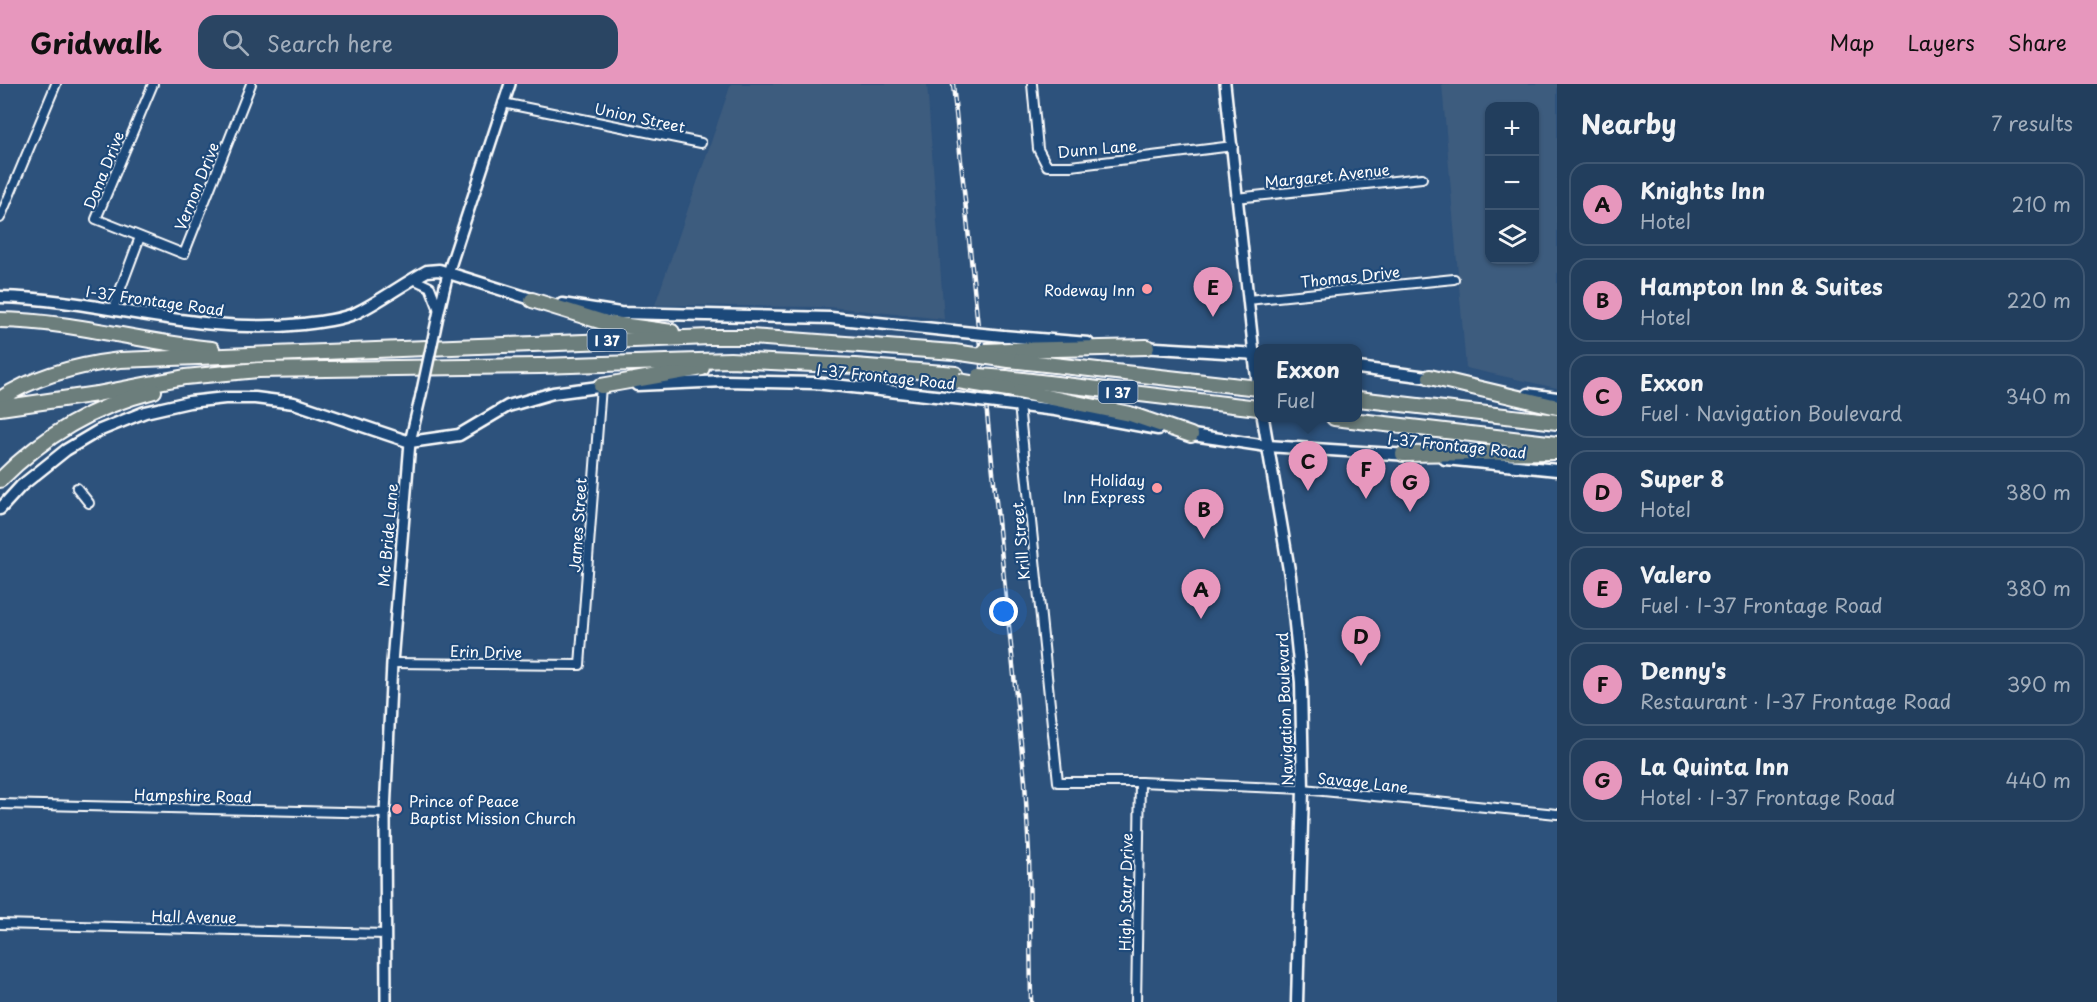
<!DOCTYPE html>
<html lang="en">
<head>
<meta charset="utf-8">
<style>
	body { margin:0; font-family:"Playpen Sans",sans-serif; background:#2a4563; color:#f1f3f6 }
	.controls { position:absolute; right:18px; top:18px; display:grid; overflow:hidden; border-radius:12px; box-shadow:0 2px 4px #0004 }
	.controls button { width:54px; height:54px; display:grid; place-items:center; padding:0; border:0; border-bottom:2px solid #3f5772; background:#223e5d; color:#f1f3f6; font:30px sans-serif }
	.you { position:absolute; left:1004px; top:528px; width:21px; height:21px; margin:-15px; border:4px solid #fff; border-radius:50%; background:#1a73e8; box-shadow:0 0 0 9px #1a73e833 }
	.badge { display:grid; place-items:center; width:39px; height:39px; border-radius:50%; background:#e797bd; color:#111; font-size:20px; font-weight:700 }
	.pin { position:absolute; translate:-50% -50px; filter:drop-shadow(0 2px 3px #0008) }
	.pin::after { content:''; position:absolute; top:32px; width:21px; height:18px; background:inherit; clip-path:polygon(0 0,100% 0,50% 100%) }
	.popup { position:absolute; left:1254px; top:260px; width:108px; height:78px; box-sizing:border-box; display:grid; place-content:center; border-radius:12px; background:#223e5d; filter:drop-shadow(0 2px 4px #0005); font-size:20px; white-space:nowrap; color:#a2aebc }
	.popup b { font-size:22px; color:#f1f3f6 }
	.popup::after { content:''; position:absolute; left:50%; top:100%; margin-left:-12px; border:12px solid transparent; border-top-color:#223e5d }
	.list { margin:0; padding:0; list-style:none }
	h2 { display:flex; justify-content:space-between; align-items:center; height:78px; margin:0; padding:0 24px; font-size:26px }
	h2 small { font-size:20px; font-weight:400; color:#a2aebc }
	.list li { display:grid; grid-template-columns:39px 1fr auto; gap:18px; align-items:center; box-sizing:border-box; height:84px; margin:0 12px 12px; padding:0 12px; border:2px solid #3f5772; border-radius:18px }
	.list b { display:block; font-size:22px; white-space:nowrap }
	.list p { margin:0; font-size:20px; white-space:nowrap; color:#a2aebc }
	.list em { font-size:20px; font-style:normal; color:#a2aebc }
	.icon { flex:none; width:33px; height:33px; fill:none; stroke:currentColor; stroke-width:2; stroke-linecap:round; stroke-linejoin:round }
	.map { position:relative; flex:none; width:1557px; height:918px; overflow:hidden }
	header { display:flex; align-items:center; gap:36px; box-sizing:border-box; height:84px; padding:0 30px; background:#e797bd; color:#111 }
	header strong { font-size:28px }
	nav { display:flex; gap:33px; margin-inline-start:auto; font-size:21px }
	.search { width:420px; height:54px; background:#2a4563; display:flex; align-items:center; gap:15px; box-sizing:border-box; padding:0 21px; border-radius:18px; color:#a2aebc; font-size:22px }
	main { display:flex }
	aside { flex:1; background:#223e5d }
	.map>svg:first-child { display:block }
	.built { fill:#3e5c7e; fill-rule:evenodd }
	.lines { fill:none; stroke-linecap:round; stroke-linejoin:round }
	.minor-casing { stroke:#fff; stroke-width:12 }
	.tertiary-casing { stroke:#fff; stroke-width:14 }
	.secondary-casing { stroke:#fff; stroke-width:15 }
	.motorway-casing { stroke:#fff; stroke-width:18 }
	.minor { stroke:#1f4a7a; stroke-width:8 }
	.tertiary { stroke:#1f4a7a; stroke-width:9 }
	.secondary { stroke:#1f4a7a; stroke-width:10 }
	.motorway { stroke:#6c7e7c; stroke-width:14 }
	.rail-casing { stroke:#fff; stroke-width:4.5 }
	.rail { stroke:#1f4a7a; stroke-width:2; stroke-dasharray:7; stroke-linecap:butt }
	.tertiary-bridge-casing { stroke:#fff; stroke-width:14; stroke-linecap:butt }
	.secondary-bridge-casing { stroke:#fff; stroke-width:15; stroke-linecap:butt }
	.motorway-bridge-casing { stroke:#fff; stroke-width:18; stroke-linecap:butt }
	.tertiary-bridge { stroke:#1f4a7a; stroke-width:9 }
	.secondary-bridge { stroke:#1f4a7a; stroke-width:10 }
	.motorway-bridge { stroke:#6c7e7c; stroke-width:14 }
	.poi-dot { fill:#ff9aa2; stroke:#1f4a7a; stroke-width:2 }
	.labels { text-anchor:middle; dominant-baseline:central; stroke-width:4.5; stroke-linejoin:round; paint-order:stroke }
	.shield { fill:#1f4a7a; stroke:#bcc9d7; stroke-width:1.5 }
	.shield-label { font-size:14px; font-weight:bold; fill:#fff }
	.street-label { font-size:15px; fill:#fff; stroke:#1f4a7a }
	.poi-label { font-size:15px; fill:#fff; stroke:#1f4a7a; text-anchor:end }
</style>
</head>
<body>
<header>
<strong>Gridwalk</strong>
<div class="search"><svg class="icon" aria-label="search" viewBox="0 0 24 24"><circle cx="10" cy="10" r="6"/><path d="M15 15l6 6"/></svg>Search here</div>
<nav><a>Map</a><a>Layers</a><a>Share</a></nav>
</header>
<main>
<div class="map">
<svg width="1557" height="918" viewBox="0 0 1557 918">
	<rect width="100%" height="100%" fill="#2d527c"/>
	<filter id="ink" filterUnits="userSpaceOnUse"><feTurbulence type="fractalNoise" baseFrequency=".0167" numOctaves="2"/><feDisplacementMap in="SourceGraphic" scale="12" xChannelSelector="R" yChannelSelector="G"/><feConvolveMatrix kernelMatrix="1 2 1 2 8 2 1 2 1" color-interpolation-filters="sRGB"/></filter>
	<g filter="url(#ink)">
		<g class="built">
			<path d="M731,0H927L944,235L830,223L655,221Z"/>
			<path d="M1442,0H1557V304L1466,284ZM1490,22H1534V176H1490Z"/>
		</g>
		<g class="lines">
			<g class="minor-casing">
				<g id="minor">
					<path d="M153,0L96,135L184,170L251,0"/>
					<path d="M1032,0L1038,65L1047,82H1071L1233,62"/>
					<path d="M503,19L701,59"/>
					<path d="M1236,114L1422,94"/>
					<path d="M0,134L56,0"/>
					<path d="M413,195L430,203L439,226"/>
					<path d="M1248,216L1454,195"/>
					<path d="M113,225L140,153"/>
					<path d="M1019,321L1058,698H1140L1303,705L1557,730"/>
					<path d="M77,404L89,419"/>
					<path d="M392,579L580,581L601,302"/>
					<path d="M0,720L385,729"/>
					<path d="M0,840L386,850"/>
					<path d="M1136,918L1140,698"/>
				</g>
			</g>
			<g class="tertiary-casing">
				<g id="tertiary">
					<path d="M1225,0L1254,270"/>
					<path d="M439,227L448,189L510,0"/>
					<path d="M386,918L385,729L392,579L410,358L421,311"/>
				</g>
			</g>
			<g class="secondary-casing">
				<g id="secondary">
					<path d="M0,213C101,215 201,252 303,240C320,238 339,236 356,229C379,218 403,200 427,187L439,186L538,217"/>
					<path d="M562,220L620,229L831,234L953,247"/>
					<path d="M1003,252L1088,259"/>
					<path d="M1139,263L1258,270"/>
					<path d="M1254,270L1258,301"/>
					<path d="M1358,284L1435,294"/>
					<path d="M637,301L725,297L815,299L963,315"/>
					<path d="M1528,310L1557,314"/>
					<path d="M1005,320L1055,326L1158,345"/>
					<path d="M1263,334L1290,492L1301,598L1303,705L1297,918"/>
					<path d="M1186,350L1267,362L1409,371"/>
					<path d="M1445,375L1557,386"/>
					<path d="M0,425L21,402L66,366L98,347L145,328L189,318L225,314H255L294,319L410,358L459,351L508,322L553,309L606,302"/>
				</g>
			</g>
			<g class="motorway-casing">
				<g id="motorway">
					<path d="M532,216L606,239L672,248"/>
					<path d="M0,236C72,237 141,258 212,265"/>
					<path d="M1010,266L1147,263"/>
					<path d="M1009,276L1258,304"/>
					<path d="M1430,293L1557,323"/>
					<path d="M1006,294L1258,324"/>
					<path d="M601,302L702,284"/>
					<path d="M1008,305L1130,330L1191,351"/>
					<path d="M0,315C36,291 78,281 120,276L710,253H751L954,268"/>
					<path d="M1358,315L1557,338"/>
					<path d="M0,324L97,310L185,293L258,286L540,282L730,276L855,282L956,290"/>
					<path d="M1334,334L1557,360"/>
					<path d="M1403,370L1557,368"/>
					<path d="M0,396C45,351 92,323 154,307"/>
				</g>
			</g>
			<use href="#minor" class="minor"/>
			<use href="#tertiary" class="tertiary"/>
			<use href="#secondary" class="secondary"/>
			<use href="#motorway" class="motorway"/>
			<g class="rail-casing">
				<path id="rail" d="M953,0L1025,698L1029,770L1031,918"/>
			</g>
			<use href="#rail" class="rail"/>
			<g class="tertiary-bridge-casing">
				<path id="tertiary-bridge" d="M421,311L439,227"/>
			</g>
			<g class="secondary-bridge-casing">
				<g id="secondary-bridge">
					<path d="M953,247L1003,252"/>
					<path d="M963,315L1005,320"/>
				</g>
			</g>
			<g class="motorway-bridge-casing">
				<g id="motorway-bridge">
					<path d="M985,267L1010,266"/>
					<path d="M954,268L1009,276"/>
					<path d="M979,292L1006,294"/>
					<path d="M958,297L1008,305"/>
				</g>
			</g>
			<use href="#tertiary-bridge" class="tertiary-bridge"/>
			<use href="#secondary-bridge" class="secondary-bridge"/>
			<use href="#motorway-bridge" class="motorway-bridge"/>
		</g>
	</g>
	<g class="poi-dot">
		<circle cx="1147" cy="205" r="6"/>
		<circle cx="1157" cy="404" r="6"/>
		<circle cx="397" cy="725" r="6"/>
	</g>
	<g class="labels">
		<g class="shield">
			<rect x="587.5" y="245" width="39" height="22" rx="4.5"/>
			<rect x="1098.5" y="297" width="39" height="22" rx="4.5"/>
		</g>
		<g class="shield-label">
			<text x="607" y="256">I 37</text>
			<text x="1118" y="308">I 37</text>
		</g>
		<g class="street-label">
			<text transform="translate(640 33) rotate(12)">Union Street</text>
			<text transform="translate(1097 64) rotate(-5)">Dunn Lane</text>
			<text transform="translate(103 86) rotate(-68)">Dona Drive</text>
			<text transform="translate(1327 91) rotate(-6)">Margaret Avenue</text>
			<text transform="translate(196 102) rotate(-68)">Vernon Drive</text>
			<text transform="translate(1350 192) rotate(-6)">Thomas Drive</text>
			<text transform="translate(155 216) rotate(8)">I-37 Frontage Road</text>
			<text transform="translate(886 292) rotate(6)">I-37 Frontage Road</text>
			<text transform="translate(1457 361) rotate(6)">I-37 Frontage Road</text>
			<text transform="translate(577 441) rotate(-86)">James Street</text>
			<text transform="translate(387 451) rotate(-85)">Mc Bride Lane</text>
			<text transform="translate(1020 457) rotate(-95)">Krill Street</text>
			<text transform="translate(486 567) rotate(1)">Erin Drive</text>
			<text transform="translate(1284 625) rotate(-92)">Navigation Boulevard</text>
			<text transform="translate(1363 698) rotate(6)">Savage Lane</text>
			<text transform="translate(193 711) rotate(1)">Hampshire Road</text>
			<text transform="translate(1125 808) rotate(-89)">High Starr Drive</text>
			<text transform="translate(194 832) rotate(1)">Hall Avenue</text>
		</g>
		<g class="poi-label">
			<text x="1135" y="205">Rodeway Inn</text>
			<text x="1145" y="395">Holiday<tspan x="1145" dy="17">Inn Express</tspan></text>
			<text x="409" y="716" text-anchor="start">Prince of Peace<tspan x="409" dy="17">Baptist Mission Church</tspan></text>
		</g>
	</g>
</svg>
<div class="controls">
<button>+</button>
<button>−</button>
<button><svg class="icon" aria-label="layers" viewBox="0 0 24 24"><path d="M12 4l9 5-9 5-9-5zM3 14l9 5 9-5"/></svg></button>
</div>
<div class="you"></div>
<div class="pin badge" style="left:1201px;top:535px">A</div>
<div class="pin badge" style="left:1204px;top:455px">B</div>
<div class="pin badge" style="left:1308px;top:407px">C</div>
<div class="popup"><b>Exxon</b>Fuel</div>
<div class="pin badge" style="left:1361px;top:582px">D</div>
<div class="pin badge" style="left:1213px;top:233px">E</div>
<div class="pin badge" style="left:1366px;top:415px">F</div>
<div class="pin badge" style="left:1410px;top:428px">G</div>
</div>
<aside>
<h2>Nearby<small>7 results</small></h2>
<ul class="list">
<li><span class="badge">A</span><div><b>Knights Inn</b><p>Hotel</p></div><em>210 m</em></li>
<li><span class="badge">B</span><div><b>Hampton Inn &amp; Suites</b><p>Hotel</p></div><em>220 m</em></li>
<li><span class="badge">C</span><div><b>Exxon</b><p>Fuel · Navigation Boulevard</p></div><em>340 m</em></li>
<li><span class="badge">D</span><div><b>Super 8</b><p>Hotel</p></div><em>380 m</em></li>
<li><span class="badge">E</span><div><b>Valero</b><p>Fuel · I-37 Frontage Road</p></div><em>380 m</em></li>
<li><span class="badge">F</span><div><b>Denny's</b><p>Restaurant · I-37 Frontage Road</p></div><em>390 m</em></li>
<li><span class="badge">G</span><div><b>La Quinta Inn</b><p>Hotel · I-37 Frontage Road</p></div><em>440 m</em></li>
</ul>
</aside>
</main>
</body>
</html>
